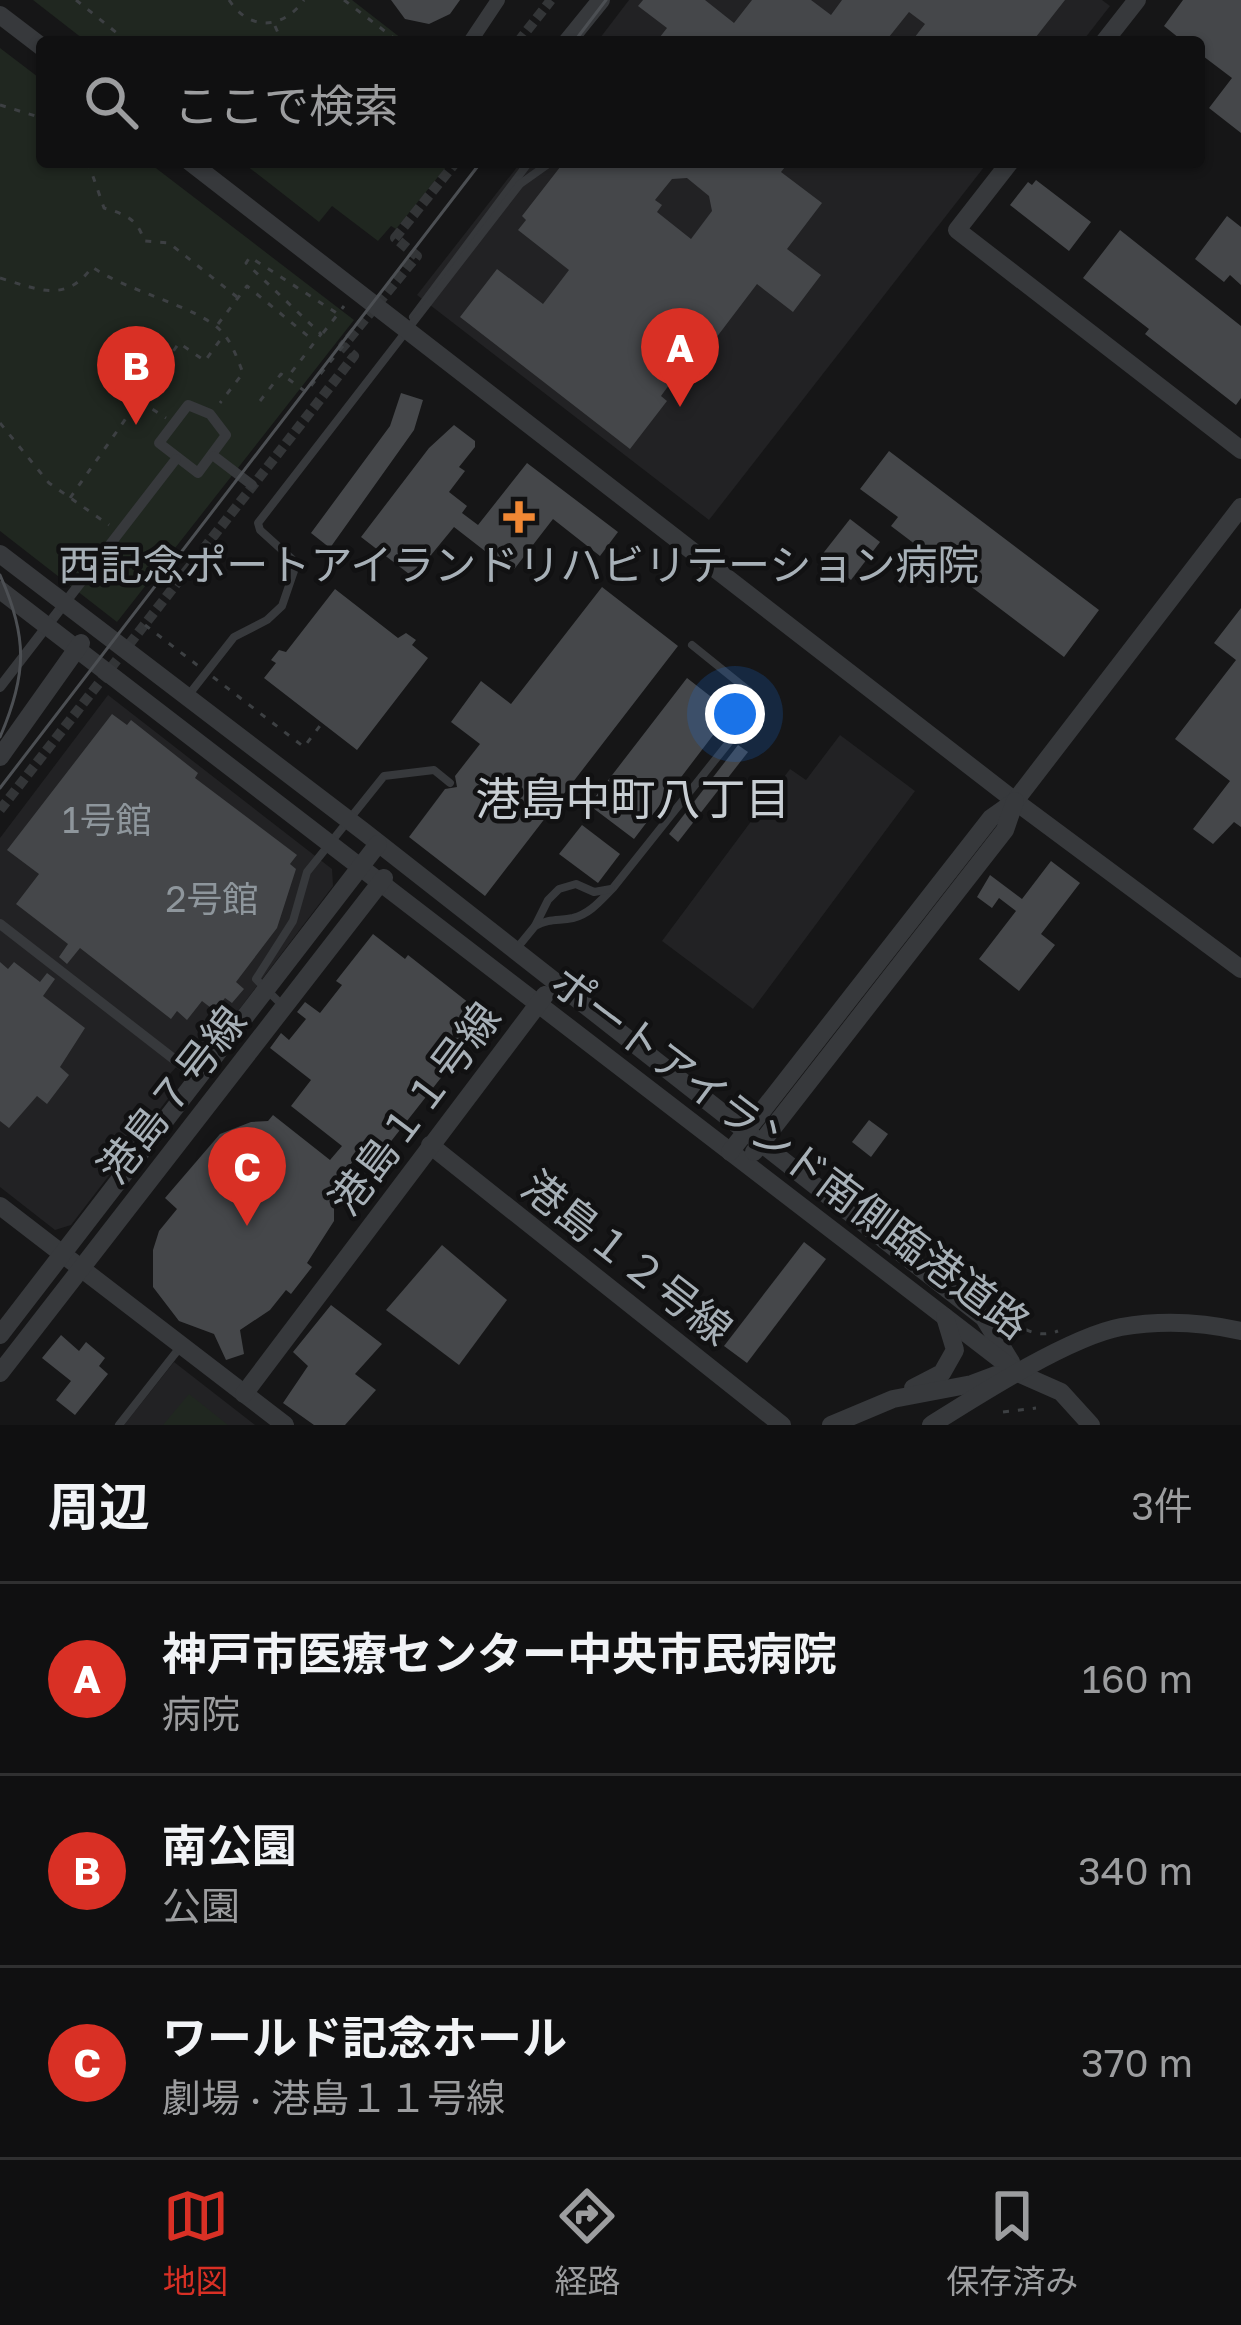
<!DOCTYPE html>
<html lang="ja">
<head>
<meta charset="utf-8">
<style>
	body { margin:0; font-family:"Golos Text","Noto Sans JP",sans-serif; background:#19191a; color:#f1f3f6 }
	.you { position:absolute; left:735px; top:714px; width:42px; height:42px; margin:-30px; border:9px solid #fff; border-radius:50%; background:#1a73e8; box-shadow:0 0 0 18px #1a73e833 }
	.badge { display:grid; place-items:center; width:78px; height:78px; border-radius:50%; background:#d93025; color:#fff; font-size:39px; font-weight:700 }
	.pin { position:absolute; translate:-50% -99px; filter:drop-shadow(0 3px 6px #0008) }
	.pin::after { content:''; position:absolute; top:63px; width:42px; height:36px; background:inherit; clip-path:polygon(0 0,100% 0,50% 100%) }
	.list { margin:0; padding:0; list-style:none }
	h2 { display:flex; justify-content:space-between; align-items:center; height:156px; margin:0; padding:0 48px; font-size:51px }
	h2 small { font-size:39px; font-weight:400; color:#9c9d9f }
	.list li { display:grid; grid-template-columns:78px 1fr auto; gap:36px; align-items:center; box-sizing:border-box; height:192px; padding:0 48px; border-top:3px solid #303031 }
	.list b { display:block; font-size:45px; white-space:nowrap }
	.list p { margin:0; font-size:39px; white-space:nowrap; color:#9c9d9f }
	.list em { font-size:39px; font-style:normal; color:#9c9d9f }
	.icon { flex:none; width:66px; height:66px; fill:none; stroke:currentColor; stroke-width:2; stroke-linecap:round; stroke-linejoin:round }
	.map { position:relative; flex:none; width:1241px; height:1425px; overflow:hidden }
	.search { position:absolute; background:#101011; box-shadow:0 3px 9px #0004; left:36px; right:36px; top:36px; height:132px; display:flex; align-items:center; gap:30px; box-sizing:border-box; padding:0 42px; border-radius:12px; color:#9c9d9f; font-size:45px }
	.sheet { height:732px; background:#101011 }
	nav { display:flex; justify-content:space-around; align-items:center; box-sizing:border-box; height:168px; border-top:3px solid #303031; background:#101011; font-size:33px; color:#9c9d9f }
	nav a { display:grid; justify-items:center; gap:6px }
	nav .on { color:#d93025 }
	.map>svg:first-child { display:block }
	.built { fill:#222224 }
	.green { fill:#202720 }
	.building { fill:#45474a; fill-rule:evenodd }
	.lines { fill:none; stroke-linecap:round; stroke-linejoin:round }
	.pedestrian-tunnel { stroke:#333537; stroke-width:10; stroke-dasharray:10 5; stroke-linecap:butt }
	.path { stroke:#3d4043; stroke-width:3; stroke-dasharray:6 9; stroke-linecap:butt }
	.service { stroke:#37393c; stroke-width:8 }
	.pedestrian { stroke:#37393c; stroke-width:10 }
	.minor { stroke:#37393c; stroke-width:14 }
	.tertiary { stroke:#37393c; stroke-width:18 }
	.tram { stroke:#4c4f53; stroke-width:3 }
	.poi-dot { fill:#f18834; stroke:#111112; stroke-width:4.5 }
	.labels { text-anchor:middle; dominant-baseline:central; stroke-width:9; stroke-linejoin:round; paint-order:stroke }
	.number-label { font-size:36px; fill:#8e969c }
	.poi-label { font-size:42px; fill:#a7b0b7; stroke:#111112 }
	.street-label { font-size:42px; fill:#a7b0b7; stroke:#111112 }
	.neighbourhood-label { font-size:45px; fill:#c8ced3; stroke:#111112 }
</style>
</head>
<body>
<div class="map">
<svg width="1241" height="1425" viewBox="0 0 1241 1425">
	<rect width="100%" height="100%" fill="#161617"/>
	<g class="built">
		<path d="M629,0H1102L1110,6L1082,42H597Z"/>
		<path d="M521,162H988L709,520L417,295Z"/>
		<path d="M108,695L332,869L333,886L209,1049L190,1052L169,1075L170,1096L71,1225L55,1230L0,1187V838Z"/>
		<path d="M840,735L915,791L753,1009L662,941L790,769L806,780Z"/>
		<path d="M174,1362L255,1425H124Z"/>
	</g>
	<g class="green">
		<path d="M33,0H352L406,42H87Z"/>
		<path d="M0,48L42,80V162H148L354,320L117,622L0,531Z"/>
		<path d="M242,162H450L396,229L391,226L378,241L332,206L319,222Z"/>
		<path d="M189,1394L228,1425H163Z"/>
	</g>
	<g class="building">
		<path d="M391,0H460L450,14L429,24L405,19Z"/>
		<path d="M643,0H705L734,23L752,0H811L831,15L842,0H1065L1032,42H911L925,24L909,12L885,42H656L667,28L638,6Z"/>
		<path d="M1183,0H1241V133L1209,108L1232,78L1199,53V42H1184L1164,26Z"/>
		<path d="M564,162H789L781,172L822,203L787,249L821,275L793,312L757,284L694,367L688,362L677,374L661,396L667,401L630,449L460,317L497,269L543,304L569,270L518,230L526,220L522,216ZM687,178L709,196L712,211L691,239L657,212L662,205L655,200L672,179Z"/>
		<path d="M1036,180L1091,222L1069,251L1010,205L1028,182L1032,185Z"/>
		<path d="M1227,216L1241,227V285L1230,275L1224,282L1195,259Z"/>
		<path d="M1120,230L1241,326V398L1236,405L1145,334L1149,329L1083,278Z"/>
		<path d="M401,393L423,400L414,430L330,548L311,533L390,426Z"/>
		<path d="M454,425L475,441V447L459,467L465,471L449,492L467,506L462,513L478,525L527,463L618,532L600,556L553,519L512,572L454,527L413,577L361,537L429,448Z"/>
		<path d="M889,451L1099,610L1064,657L891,526L898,517L860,489Z"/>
		<path d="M850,519L880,542L851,580L821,556Z"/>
		<path d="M602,587L678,646L485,896L409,837L445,789L457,787L455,776L480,744L451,722L481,681L511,704Z"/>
		<path d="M335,589L398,638L406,633L416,640L412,645L428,658L357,750L264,678L276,663L271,660L279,650L286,652Z"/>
		<path d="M1241,608V827L1234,822L1213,844L1193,829L1230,781L1175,739L1236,660L1214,643Z"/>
		<path d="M687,678L737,717L723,735L717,730L634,839L589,805Z"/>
		<path d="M112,714L127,725L131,720L198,773L195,778L297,855L290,864L296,869L277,928L236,982L244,989L232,1003L225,998L215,1011L202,1001L187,1020L177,1011L171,1019L80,948L67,964L59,957L68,944L16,904L39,874L7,850Z"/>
		<path d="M738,745L748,752L678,842L669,834Z"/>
		<path d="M582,825L620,854L598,883L559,854Z"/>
		<path d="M1051,861L1080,883L1041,934L1055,945L1019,991L979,959L1016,911L999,898L992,908L977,897L990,875L1022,899Z"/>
		<path d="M373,934L405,959L408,955L488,1018L370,1168L356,1157L334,1187V1221L307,1263L312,1267L291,1294L286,1290L270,1310L240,1330L244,1354L226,1360L214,1334L179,1321L153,1287V1250L159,1231L177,1209L165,1198L220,1134L251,1122L268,1121L273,1115L330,1160L342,1146L291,1106L311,1080L270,1048L281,1033L289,1040L306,1019L297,1012L305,1002L320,1013L342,985L336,981Z"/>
		<path d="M0,962L8,969L14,962L40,982L47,973L55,979L43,996L85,1028L60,1067L69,1075L47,1104L37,1096L9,1128L0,1121Z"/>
		<path d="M869,1120L888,1134L871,1157L852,1142Z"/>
		<path d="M804,1242L826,1259L747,1363L724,1346Z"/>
		<path d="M442,1245L507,1300L459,1365L386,1310Z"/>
		<path d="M331,1305L382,1344L355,1374L376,1390L345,1425H314L283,1403L308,1366L293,1352Z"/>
		<path d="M61,1335L79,1351L86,1342L105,1358L99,1366L108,1374L75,1415L56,1400L71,1381L42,1358Z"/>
	</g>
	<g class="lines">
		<g class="pedestrian-tunnel">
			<path d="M518,42L551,0"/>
			<path d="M0,810L354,356L343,346L417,256L395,238L456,162"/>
		</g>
		<g class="path">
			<path d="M76,0L128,42"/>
			<path d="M229,0C250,32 283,29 304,0"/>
			<path d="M344,0L399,42"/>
			<path d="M275,26L282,42"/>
			<path d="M0,105L42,118"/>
			<path d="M88,162L104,208C125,214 138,219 144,241L169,243L237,297"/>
			<path d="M0,278C37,289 66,304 92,267C126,291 199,307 221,331C232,342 237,358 243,373L220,403"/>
			<path d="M218,324L247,286L314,341"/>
			<path d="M323,333L338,314"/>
			<path d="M343,346L306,392L287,378L321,334L246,263L250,257L338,314L344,306"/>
			<path d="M140,401L166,418"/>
			<path d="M260,401L281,374L286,377"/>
			<path d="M0,423L49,483L109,525"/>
			<path d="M70,498L179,343L205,361L223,336"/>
			<path d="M145,625L201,668"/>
			<path d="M213,677L304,747L322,723"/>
			<path d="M1001,1313C1018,1326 1035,1340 1058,1331"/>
			<path d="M1003,1412L1036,1408"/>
		</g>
		<g class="service">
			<path d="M413,317L529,162"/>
			<path d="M187,697L234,637L267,620L282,606L294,571L292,559L260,530L258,523L520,184L551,162"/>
			<path d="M535,926C550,918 558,921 573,918C590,914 601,900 613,888L750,716L755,704L749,691L692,645"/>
			<path d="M517,948L535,926L548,900L559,889L576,884L594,892L611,889"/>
			<path d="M283,1006L256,979L293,921L307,872L384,776L434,770L450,783"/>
			<path d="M119,1425L181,1346"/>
		</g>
		<g class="pedestrian">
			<path d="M188,405L210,414L226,435L198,473L159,443Z"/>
			<path d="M214,456L252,485"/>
			<path d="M0,687L176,459"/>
			<path d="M0,924L197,1077"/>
		</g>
		<path class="minor" d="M470,42L498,0"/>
		<g class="tertiary">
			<path d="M0,15L42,47"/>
			<path d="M567,42L601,0"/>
			<path d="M1104,42L1137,0"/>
			<path d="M190,162L1015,801L1241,969"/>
			<path d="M1010,162L957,230L1241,450"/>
			<path d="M0,554L363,831L984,1318L1011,1362"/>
			<path d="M0,590L1018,1373L1061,1392L1091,1425"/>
			<path d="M0,757L81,643"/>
			<path d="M430,1145L782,1425"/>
			<path d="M730,1152L991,818L1015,801L1241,507"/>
			<path d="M754,1152L1005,830L1015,801"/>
			<path d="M0,1206L285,1425"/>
			<path d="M0,1335L378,844"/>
			<path d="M0,1373L384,878"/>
			<path d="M913,1388L942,1373L955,1350L945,1317"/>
			<path d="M244,1394L545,995"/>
			<path d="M831,1425L893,1399L972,1384L996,1375"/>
			<path d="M931,1425C977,1396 1069,1337 1121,1327C1161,1320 1202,1322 1241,1331"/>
		</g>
		<g class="tram">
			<path d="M574,42L606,0"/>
			<path d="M0,575C28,637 27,675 0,737"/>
			<path d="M0,788L481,162"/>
		</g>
	</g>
	<path class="poi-dot" d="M513 499h12v12h12v12h-12v12h-12v-12h-12v-12h12z"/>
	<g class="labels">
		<g class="number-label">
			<text x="107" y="819">1号館</text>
			<text x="212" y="898">2号館</text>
		</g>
		<g class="poi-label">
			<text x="519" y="564">西記念ポートアイランドリハビリテーション病院</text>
		</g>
		<g class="street-label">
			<text transform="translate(171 1094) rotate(-52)">港島７号線</text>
			<text transform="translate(414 1108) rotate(-53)">港島１１号線</text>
			<text transform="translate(791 1152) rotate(37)">ポートアイランド南側臨港道路</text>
			<text transform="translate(628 1257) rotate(38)">港島１２号線</text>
		</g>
		<g class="neighbourhood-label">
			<text x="633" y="798">港島中町八丁目</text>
		</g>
	</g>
</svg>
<div class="you"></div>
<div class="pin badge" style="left:680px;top:407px">A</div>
<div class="pin badge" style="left:136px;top:425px">B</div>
<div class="pin badge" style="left:247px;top:1226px">C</div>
<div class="search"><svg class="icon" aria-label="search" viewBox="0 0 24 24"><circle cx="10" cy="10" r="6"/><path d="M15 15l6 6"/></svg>ここで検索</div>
</div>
<section class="sheet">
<h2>周辺<small>3件</small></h2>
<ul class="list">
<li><span class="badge">A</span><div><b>神戸市医療センター中央市民病院</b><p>病院</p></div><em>160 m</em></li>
<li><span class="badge">B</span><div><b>南公園</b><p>公園</p></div><em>340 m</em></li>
<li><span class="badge">C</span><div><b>ワールド記念ホール</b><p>劇場 · 港島１１号線</p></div><em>370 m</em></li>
</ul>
</section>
<nav>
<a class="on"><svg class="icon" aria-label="map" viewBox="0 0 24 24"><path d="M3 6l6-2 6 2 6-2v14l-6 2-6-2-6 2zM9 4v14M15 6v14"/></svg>地図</a>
<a><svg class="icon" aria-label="directions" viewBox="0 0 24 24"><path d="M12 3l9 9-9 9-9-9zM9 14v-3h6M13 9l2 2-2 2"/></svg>経路</a>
<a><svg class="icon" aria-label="saved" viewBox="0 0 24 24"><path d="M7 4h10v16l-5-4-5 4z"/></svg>保存済み</a>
</nav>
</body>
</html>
